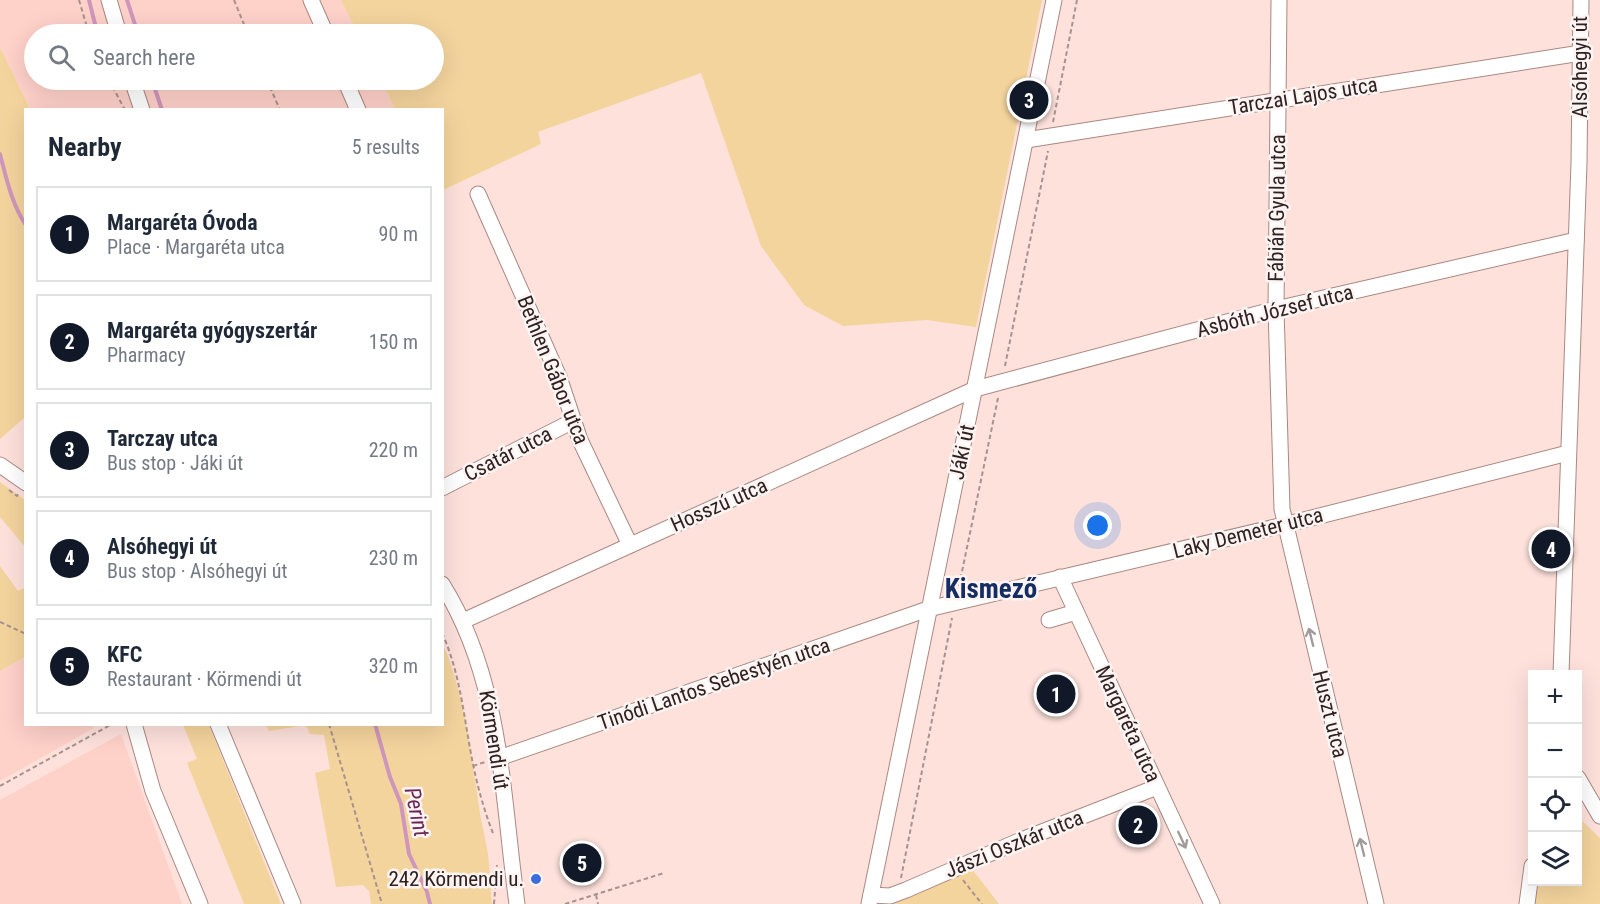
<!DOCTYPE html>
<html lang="en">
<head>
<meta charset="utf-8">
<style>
	body { margin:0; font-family:"Roboto Condensed",sans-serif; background:#f6f6f7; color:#1f2937 }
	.controls { position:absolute; right:18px; bottom:18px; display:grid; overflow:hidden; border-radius:0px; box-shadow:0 6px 24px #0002 }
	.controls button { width:54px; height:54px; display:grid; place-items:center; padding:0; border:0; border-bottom:2px solid #e0e1e3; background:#fff; color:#1f2937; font:30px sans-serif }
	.you { position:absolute; left:1098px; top:526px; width:21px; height:21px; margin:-15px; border:4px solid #fff; border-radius:50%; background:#1a73e8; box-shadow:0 0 0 9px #1a73e833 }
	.badge { display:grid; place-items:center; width:39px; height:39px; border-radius:50%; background:#111827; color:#fff; font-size:20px; font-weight:700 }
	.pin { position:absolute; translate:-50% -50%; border:3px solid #fff; box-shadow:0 2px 6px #0006 }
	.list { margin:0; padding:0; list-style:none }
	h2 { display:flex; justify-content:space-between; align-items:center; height:78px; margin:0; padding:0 24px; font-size:26px }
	h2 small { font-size:20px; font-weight:400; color:#747a83 }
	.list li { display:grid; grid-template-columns:39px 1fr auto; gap:18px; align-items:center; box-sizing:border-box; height:96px; margin:0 12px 12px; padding:0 12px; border:2px solid #e0e1e3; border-radius:0px }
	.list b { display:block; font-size:22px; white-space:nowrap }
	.list p { margin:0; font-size:20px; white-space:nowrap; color:#747a83 }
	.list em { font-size:20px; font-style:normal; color:#747a83 }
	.icon { flex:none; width:33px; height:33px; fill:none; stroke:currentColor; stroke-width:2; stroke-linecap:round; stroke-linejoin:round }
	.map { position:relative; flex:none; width:1600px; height:904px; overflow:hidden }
	.search { position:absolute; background:#fff; box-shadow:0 6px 24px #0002; left:24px; top:24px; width:420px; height:66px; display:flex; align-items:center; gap:15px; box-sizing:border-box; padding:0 21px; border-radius:33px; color:#747a83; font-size:22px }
	.panel { position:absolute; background:#fff; box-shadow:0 6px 24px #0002; left:24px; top:108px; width:420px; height:618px; border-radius:0px }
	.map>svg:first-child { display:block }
	.built { fill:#fed1c9 }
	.green { fill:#f4d49d }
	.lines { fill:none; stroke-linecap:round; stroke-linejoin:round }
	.stream { stroke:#cf96bc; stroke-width:4 }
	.minor-casing { stroke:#aa8882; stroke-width:17 }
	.path { stroke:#a8928d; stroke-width:2; stroke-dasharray:4.5 3; stroke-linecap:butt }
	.minor { stroke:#fff; stroke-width:15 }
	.oneway { stroke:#a19b9a }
	.poi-dot { fill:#3b6ddd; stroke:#fbf4f2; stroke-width:2 }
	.labels { text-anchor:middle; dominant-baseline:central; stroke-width:5; stroke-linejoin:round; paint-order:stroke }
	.street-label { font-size:21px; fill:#2f211f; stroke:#fbf4f2 }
	.poi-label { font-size:21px; fill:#2f211f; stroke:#fbf4f2; text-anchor:end }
	.water-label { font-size:22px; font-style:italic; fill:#6a2658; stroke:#fbf4f2 }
	.district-label { font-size:27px; font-weight:bold; fill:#152d63; stroke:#fbf4f2 }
</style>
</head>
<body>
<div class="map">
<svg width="1600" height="904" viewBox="0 0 1600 904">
	<rect width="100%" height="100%" fill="#fee1db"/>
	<g class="built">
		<path d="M0,0H341L358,34H34V80H381L395,109H30L0,47Z"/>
		<path d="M25,657L26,724L92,725L94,728L0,781V671Z"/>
		<path d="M121,734L182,904H0V800Z"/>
	</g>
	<g class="green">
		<path d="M341,0H1042L976,327L927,320L843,326L804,305L761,246L701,73L538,132L541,144L443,190L442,110L395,109L381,80H434V34H358Z"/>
		<path d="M0,47L30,109L26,110L25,417L0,439Z"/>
		<path d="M0,482L25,500V547L0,517Z"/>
		<path d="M0,566L18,591L26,587L25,657L0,671Z"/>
		<path d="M443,644C466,699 471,755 480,813C482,827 486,840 488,854C490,870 490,887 492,904H371L369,891L363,885L336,887L315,773L330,769L324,735L310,734L306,725L269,731L266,725L442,724Z"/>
		<path d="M183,725H209L281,904H244L187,763L197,759Z"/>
		<path d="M1578,820L1582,821L1600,838V904H1532L1534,882H1578Z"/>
		<path d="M972,869L999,904H894Z"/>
	</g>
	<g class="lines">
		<g class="stream">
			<path d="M89,0L96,28"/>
			<path d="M127,0L138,34"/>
			<path d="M152,80L162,110"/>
			<path d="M0,154C6,177 12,205 26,225"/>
			<path d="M375,724L390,777L401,804L409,854L427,892L430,904"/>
		</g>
		<g class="minor-casing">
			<g id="minor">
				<path d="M109,0L119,34"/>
				<path d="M311,0L326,34"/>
				<path d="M1279,0L1276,309L1282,509L1376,904"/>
				<path d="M132,80L142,110"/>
				<path d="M345,80L358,110"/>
				<path d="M1026,140L1581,53"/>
				<path d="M478,194L559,377L580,440L630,545"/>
				<path d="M0,465L26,483"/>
				<path d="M442,488L573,421"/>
				<path d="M1060,577L1212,904"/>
				<path d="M442,584C502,679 502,796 517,904"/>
				<path d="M1049,620L1076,612"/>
				<path d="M463,621L975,389L1276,309L1576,240"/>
				<path d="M1561,674L1579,163L1581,0"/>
				<path d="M134,724L153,791L200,904"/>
				<path d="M218,724L293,904"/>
				<path d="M499,758L928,609L1284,525L1568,453"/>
				<path d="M1578,778L1600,816"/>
				<path d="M871,895L890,896L906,890L1019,841L1157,787"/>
				<path d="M869,904L1054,0"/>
				<path d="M1527,904L1532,866"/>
			</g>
		</g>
		<g class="path">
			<path d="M79,0L89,34"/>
			<path d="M234,0L248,34"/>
			<path d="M109,80L125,110"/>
			<path d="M267,80L280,110"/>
			<path d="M1053,122L1077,0"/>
			<path d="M1005,366L1048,151"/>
			<path d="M9,490L17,496L18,494"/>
			<path d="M959,586L998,398"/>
			<path d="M0,622L26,634"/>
			<path d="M442,633C461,675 464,720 473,764C478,789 485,813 494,836"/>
			<path d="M329,724L382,904"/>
			<path d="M473,766L485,762"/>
			<path d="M0,786L112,724"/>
			<path d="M901,878L952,618"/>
			<path d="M963,880L982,904"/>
			<path d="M596,895L598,904"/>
			<path d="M494,904L497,865"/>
			<path d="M565,904L664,873"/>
		</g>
		<use href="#minor" class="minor"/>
	</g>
	<defs><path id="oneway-shaft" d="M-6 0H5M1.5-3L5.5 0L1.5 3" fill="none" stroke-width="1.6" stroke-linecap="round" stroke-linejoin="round" transform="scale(1.5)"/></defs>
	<g class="oneway">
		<use href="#oneway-shaft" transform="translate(1311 637) rotate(-104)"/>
		<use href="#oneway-shaft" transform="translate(1182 840) rotate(65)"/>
		<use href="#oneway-shaft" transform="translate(1362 847) rotate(-104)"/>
	</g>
	<circle class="poi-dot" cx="536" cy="879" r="6"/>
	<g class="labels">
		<g class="street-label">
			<text transform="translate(1580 67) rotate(-90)">Alsóhegyi út</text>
			<text transform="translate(1303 96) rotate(-9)">Tarczai Lajos utca</text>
			<text transform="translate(1277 208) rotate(-89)">Fábián Gyula utca</text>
			<text transform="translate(1275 311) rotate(-14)">Asbóth József utca</text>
			<text transform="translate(553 370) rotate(68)">Bethlen Gábor utca</text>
			<text transform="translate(962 452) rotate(-78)">Jáki út</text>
			<text transform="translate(508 454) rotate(-27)">Csatár utca</text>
			<text transform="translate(719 505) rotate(-24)">Hosszú utca</text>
			<text transform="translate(1248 533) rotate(-14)">Laky Demeter utca</text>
			<text transform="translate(714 684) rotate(-19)">Tinódi Lantos Sebestyén utca</text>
			<text transform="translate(1330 714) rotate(76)">Huszt utca</text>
			<text transform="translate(1128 724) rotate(65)">Margaréta utca</text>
			<text transform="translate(494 740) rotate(81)">Körmendi út</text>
			<text transform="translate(1014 844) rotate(-22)">Jászi Oszkár utca</text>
		</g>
		<g class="poi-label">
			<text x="524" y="879">242 Körmendi u.</text>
		</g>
		<g class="water-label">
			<text transform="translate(417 812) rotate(78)">Perint</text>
		</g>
		<g class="district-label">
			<text x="991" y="589">Kismező</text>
		</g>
	</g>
</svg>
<div class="controls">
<button>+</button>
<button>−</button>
<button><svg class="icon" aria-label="locate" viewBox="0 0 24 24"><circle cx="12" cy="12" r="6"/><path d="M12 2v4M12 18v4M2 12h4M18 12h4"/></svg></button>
<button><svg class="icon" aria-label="layers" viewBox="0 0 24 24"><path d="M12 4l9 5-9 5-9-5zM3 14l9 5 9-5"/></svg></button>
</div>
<div class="you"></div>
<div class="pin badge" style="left:1056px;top:694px">1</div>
<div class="pin badge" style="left:1138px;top:825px">2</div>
<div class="pin badge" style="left:1029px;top:100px">3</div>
<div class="pin badge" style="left:1551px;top:549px">4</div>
<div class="pin badge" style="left:582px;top:863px">5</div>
<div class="search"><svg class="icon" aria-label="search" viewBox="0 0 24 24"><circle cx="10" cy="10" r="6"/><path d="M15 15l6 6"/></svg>Search here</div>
<section class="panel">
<h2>Nearby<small>5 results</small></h2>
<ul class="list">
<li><span class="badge">1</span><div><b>Margaréta Óvoda</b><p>Place · Margaréta utca</p></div><em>90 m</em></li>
<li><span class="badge">2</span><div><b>Margaréta gyógyszertár</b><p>Pharmacy</p></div><em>150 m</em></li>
<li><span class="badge">3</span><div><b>Tarczay utca</b><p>Bus stop · Jáki út</p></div><em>220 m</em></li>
<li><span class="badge">4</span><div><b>Alsóhegyi út</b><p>Bus stop · Alsóhegyi út</p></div><em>230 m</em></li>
<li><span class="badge">5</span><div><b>KFC</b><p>Restaurant · Körmendi út</p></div><em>320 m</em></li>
</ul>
</section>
</div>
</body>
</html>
